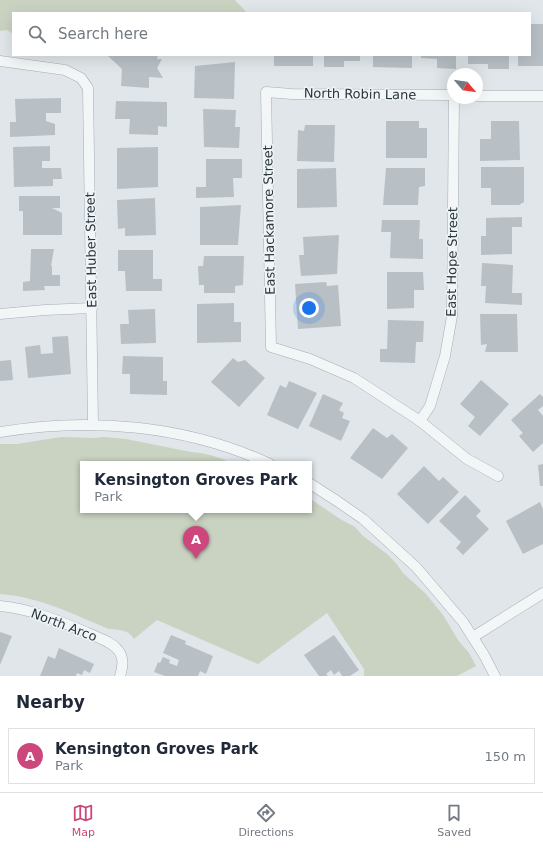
<!DOCTYPE html>
<html lang="en">
<head>
<meta charset="utf-8">
<style>
	body { margin:0; font-family:"DejaVu Sans",sans-serif; background:#f2f2f3; color:#1f2937 }
	.compass { position:absolute; left:447px; top:68px; width:36px; height:36px; border-radius:50%; background:#fff; box-shadow:0 4px 16px #0002; rotate:119deg }
	.you { position:absolute; left:309px; top:308px; width:14px; height:14px; margin:-10px; border:3px solid #fff; border-radius:50%; background:#1a73e8; box-shadow:0 0 0 6px #1a73e833 }
	.badge { display:grid; place-items:center; width:26px; height:26px; border-radius:50%; background:#cd477c; color:#fff; font-size:13px; font-weight:700 }
	.pin { position:absolute; translate:-50% -33px; filter:drop-shadow(0 1px 2px #0008) }
	.pin::after { content:''; position:absolute; top:21px; width:14px; height:12px; background:inherit; clip-path:polygon(0 0,100% 0,50% 100%) }
	.popup { position:absolute; left:80px; top:461px; width:232px; height:52px; box-sizing:border-box; display:grid; place-content:center; border-radius:0px; background:#fff; filter:drop-shadow(0 1px 3px #0005); font-size:13px; white-space:nowrap; color:#747a83 }
	.popup b { font-size:15px; color:#1f2937 }
	.popup::after { content:''; position:absolute; left:50%; top:100%; margin-left:-8px; border:8px solid transparent; border-top-color:#fff }
	.list { margin:0; padding:0; list-style:none }
	h2 { display:flex; justify-content:space-between; align-items:center; height:52px; margin:0; padding:0 16px; font-size:17px }
	h2 small { font-size:13px; font-weight:400; color:#747a83 }
	.list li { display:grid; grid-template-columns:26px 1fr auto; gap:12px; align-items:center; box-sizing:border-box; height:56px; margin:0 8px 8px; padding:0 8px; border:1px solid #e0e1e3; border-radius:0px }
	.list b { display:block; font-size:15px; white-space:nowrap }
	.list p { margin:0; font-size:13px; white-space:nowrap; color:#747a83 }
	.list em { font-size:13px; font-style:normal; color:#747a83 }
	.icon { flex:none; width:22px; height:22px; fill:none; stroke:currentColor; stroke-width:2; stroke-linecap:round; stroke-linejoin:round }
	.map { position:relative; flex:none; width:543px; height:676px; overflow:hidden }
	.search { position:absolute; background:#fff; box-shadow:0 4px 16px #0002; left:12px; right:12px; top:12px; height:44px; display:flex; align-items:center; gap:10px; box-sizing:border-box; padding:0 14px; border-radius:0px; color:#747a83; font-size:15px }
	.sheet { height:116px; background:#fff }
	nav { display:flex; justify-content:space-around; align-items:center; box-sizing:border-box; height:56px; border-top:1px solid #e0e1e3; background:#fff; font-size:11px; color:#747a83 }
	nav a { display:grid; justify-items:center; gap:2px }
	nav .on { color:#cd477c }
	.map>svg:first-child { display:block }
	.green { fill:#cad3c2 }
	.building { fill:#b8c0c6 }
	.lines { fill:none; stroke-linecap:round; stroke-linejoin:round }
	.street-casing { stroke:#a5aeb3; stroke-width:11 }
	.street { stroke:#f3f6f7; stroke-width:10 }
	.labels { text-anchor:middle; dominant-baseline:central; stroke-width:3; stroke-linejoin:round; paint-order:stroke }
	.street-label { font-size:13px; fill:#293740; stroke:#f0f4f7 }
</style>
</head>
<body>
<div class="map">
<svg width="543" height="676" viewBox="0 0 543 676">
	<rect width="100%" height="100%" fill="#e0e6e9"/>
	<g class="green">
		<path d="M0,0H235L247,13H13V34L7,30L0,31Z"/>
		<path d="M61,437L96,438L103,437L126,439L191,452C206,453 220,457 233,464H83V510H309V498L340,519L355,527L362,535L387,554L396,563L403,573L426,594L443,615L458,640L469,653L476,666L457,676H364V669L327,613L258,664L157,620L134,639C128,629 119,630 109,629C72,614 41,597 0,594V444H17Z"/>
	</g>
	<g class="building">
		<path d="M530,24H543V66H518V55H530Z"/>
		<path d="M113,55H158L157,59H162L157,68L163,78L149,77V88L121,86L122,69L108,56Z"/>
		<rect x="274" y="55" width="39" height="11"/>
		<path d="M324,55H360V61H344V67H324Z"/>
		<path d="M373,55H412V68L373,67Z"/>
		<path d="M421,55H456V69L437,68V59L421,58Z"/>
		<path d="M468,55H509V69H488V64H468Z"/>
		<path d="M235,62L234,99L194,98L195,66Z"/>
		<path d="M61,98V113H46V121L55,124V135L10,137V122H16L15,99Z"/>
		<path d="M116,101L167,102V127L158,126V135L129,134L130,119H115Z"/>
		<path d="M203,109L236,110L235,127H240L239,148L204,147Z"/>
		<path d="M386,121H419V128H427V158H386Z"/>
		<path d="M491,121H519L520,160L480,161V139H491Z"/>
		<path d="M305,125H335L334,162L297,161L298,130L304,131Z"/>
		<path d="M50,146V161H42V168H61L62,179H53V186L14,187L13,147Z"/>
		<path d="M158,147V187L117,189V148Z"/>
		<path d="M206,159H242V178H233L234,197L196,198V187H206Z"/>
		<path d="M481,167H524V202L519,205H491V188H481Z"/>
		<path d="M336,168L337,207L297,208V169Z"/>
		<path d="M386,168H425V186L419,187L418,205H383Z"/>
		<path d="M19,196H60V208H52L62,213V235H23V211H19Z"/>
		<path d="M155,198L156,235L125,236V228L118,229L117,200Z"/>
		<path d="M241,205L238,245H200V207Z"/>
		<path d="M522,217V227H512V254L481,255V236H486V218Z"/>
		<path d="M382,220H420L419,239H423V259L390,258L391,232H381Z"/>
		<path d="M339,235L337,274L301,276L299,255H304L303,237Z"/>
		<path d="M31,249H54L51,266H52V275H60V286H44L45,290L23,291V282L30,281Z"/>
		<path d="M118,250H153V279H162V291H126L125,271H118Z"/>
		<path d="M204,256H244L243,285L235,286V293H204V285H199L198,266H203Z"/>
		<path d="M482,263L513,265L512,293H522V305L485,303L486,286H481Z"/>
		<path d="M387,272H423L424,290H414V308L387,309Z"/>
		<path d="M326,282L327,286L338,285L341,326L298,329L295,284Z"/>
		<path d="M234,303V322H241V342L197,343V304Z"/>
		<path d="M155,309L156,343L121,344L120,324H129L128,310Z"/>
		<path d="M480,314H517L518,352H485L487,344L481,345Z"/>
		<path d="M388,320L424,321L423,342H416L415,363L380,362V349H387Z"/>
		<path d="M68,336L71,374L28,378L25,347L40,345L41,354L53,353L52,337Z"/>
		<path d="M123,356L163,357V381H167V395L130,394V374H122Z"/>
		<path d="M233,358L238,362L245,360L265,378L239,407L211,382Z"/>
		<path d="M11,360L13,380L0,381V361Z"/>
		<path d="M481,380L509,404L480,436L468,426L475,417L460,404Z"/>
		<path d="M289,381L317,393L298,429L267,415L280,385L286,388Z"/>
		<path d="M323,394L343,403L339,410L344,413L342,418L350,421L341,441L309,426Z"/>
		<path d="M540,394L543,397V406L538,410L543,416V443L533,452L519,436L523,433L511,420Z"/>
		<path d="M373,428L387,438L392,434L408,448L382,479L350,458Z"/>
		<path d="M543,464V486H540L538,465Z"/>
		<path d="M424,466L439,481L443,477L459,492L428,524L397,494Z"/>
		<path d="M465,495L481,511L476,516L489,529L463,555L456,548L461,542L439,521Z"/>
		<path d="M540,502L543,509V544L523,554L506,521Z"/>
		<path d="M0,632L12,636L0,665Z"/>
		<path d="M171,635L186,641L185,644L213,656L206,674L200,671L198,676H165L154,672L158,662L160,663L163,657L170,660L169,663L177,666L179,660L163,653Z"/>
		<path d="M334,635L359,670L350,676H342L339,671L334,675L331,670L326,674L328,676H319L304,655Z"/>
		<path d="M59,648L94,664L90,673L84,670L82,675L77,673L76,676H40L48,656L55,659Z"/>
	</g>
	<g class="lines">
		<g class="street-casing">
			<g id="street">
				<path d="M0,61L65,70L81,78L88,88L93,424"/>
				<path d="M453,95L292,94L266,92L271,347L310,359L354,378L420,421L467,459L498,476"/>
				<path d="M477,96H543"/>
				<path d="M0,314L45,310L92,308"/>
				<path d="M420,421L430,406L445,356L452,316L454,98"/>
				<path d="M0,432C90,417 186,425 270,464"/>
				<path d="M309,483L337,501L363,519L416,567L463,622L484,655L495,676"/>
				<path d="M0,606C32,609 59,621 88,633C98,638 111,641 118,650C124,657 123,667 120,676"/>
				<path d="M473,637L543,593"/>
			</g>
		</g>
		<use href="#street" class="street"/>
	</g>
	<g class="labels">
		<g class="street-label">
			<text transform="translate(360 94) rotate(1)">North Robin Lane</text>
			<text transform="translate(269 220) rotate(-91)">East Hackamore Street</text>
			<text transform="translate(91 250) rotate(-91)">East Huber Street</text>
			<text transform="translate(452 262) rotate(-89)">East Hope Street</text>
			<text transform="translate(64 625) rotate(21)">North Arco</text>
		</g>
	</g>
</svg>
<svg class="compass" viewBox="-18 -18 36 36"><path d="M0-13l5 13h-10z" fill="#e53935"/><path d="M0 13l5-13h-10z" fill="#747a83"/></svg>
<div class="you"></div>
<div class="pin badge" style="left:196px;top:559px">A</div>
<div class="popup"><b>Kensington Groves Park</b>Park</div>
<div class="search"><svg class="icon" aria-label="search" viewBox="0 0 24 24"><circle cx="10" cy="10" r="6"/><path d="M15 15l6 6"/></svg>Search here</div>
</div>
<section class="sheet">
<h2>Nearby<small></small></h2>
<ul class="list">
<li><span class="badge">A</span><div><b>Kensington Groves Park</b><p>Park</p></div><em>150 m</em></li>
</ul>
</section>
<nav>
<a class="on"><svg class="icon" aria-label="map" viewBox="0 0 24 24"><path d="M3 6l6-2 6 2 6-2v14l-6 2-6-2-6 2zM9 4v14M15 6v14"/></svg>Map</a>
<a><svg class="icon" aria-label="directions" viewBox="0 0 24 24"><path d="M12 3l9 9-9 9-9-9zM9 14v-3h6M13 9l2 2-2 2"/></svg>Directions</a>
<a><svg class="icon" aria-label="saved" viewBox="0 0 24 24"><path d="M7 4h10v16l-5-4-5 4z"/></svg>Saved</a>
</nav>
</body>
</html>
